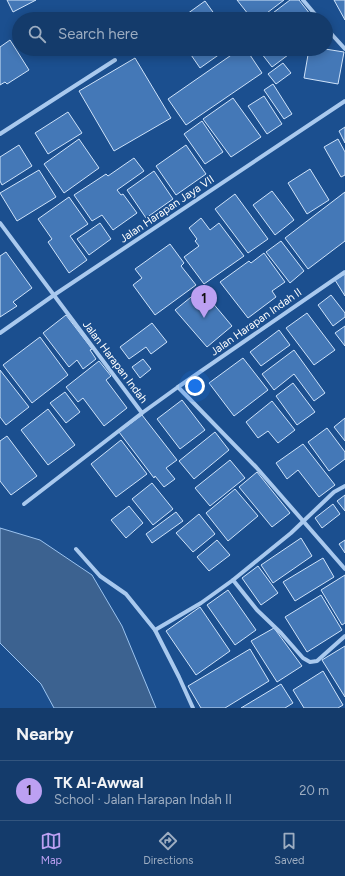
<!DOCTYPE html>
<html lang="en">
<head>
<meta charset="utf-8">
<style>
	body { margin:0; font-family:Figtree,sans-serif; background:#214673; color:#f1f3f6 }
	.you { position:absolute; left:195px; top:386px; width:14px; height:14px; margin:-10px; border:3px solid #fff; border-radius:50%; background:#1a73e8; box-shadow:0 0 0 6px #1a73e833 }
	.badge { display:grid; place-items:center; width:26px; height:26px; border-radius:50%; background:#bca0f2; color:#111; font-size:13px; font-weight:700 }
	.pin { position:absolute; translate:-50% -33px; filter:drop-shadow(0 1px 2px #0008) }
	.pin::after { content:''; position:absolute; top:21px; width:14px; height:12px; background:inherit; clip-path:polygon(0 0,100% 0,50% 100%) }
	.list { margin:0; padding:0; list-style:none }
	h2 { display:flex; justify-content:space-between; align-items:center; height:52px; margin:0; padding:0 16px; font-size:17px }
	h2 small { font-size:13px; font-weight:400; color:#9dadc1 }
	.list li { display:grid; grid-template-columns:26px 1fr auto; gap:12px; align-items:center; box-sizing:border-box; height:60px; padding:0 16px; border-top:1px solid #33557e }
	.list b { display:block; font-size:15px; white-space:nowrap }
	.list p { margin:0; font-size:13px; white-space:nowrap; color:#9dadc1 }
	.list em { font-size:13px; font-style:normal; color:#9dadc1 }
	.icon { flex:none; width:22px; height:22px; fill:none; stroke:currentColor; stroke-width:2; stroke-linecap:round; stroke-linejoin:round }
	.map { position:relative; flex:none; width:345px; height:708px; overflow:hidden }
	.search { position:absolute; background:#143b6b; box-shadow:0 2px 10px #0003; left:12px; right:12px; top:12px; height:44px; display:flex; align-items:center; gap:10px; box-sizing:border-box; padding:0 14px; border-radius:22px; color:#9dadc1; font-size:15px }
	.sheet { height:112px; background:#143b6b }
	nav { display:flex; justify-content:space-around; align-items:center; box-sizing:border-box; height:56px; border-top:1px solid #33557e; background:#143b6b; font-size:11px; color:#9dadc1 }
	nav a { display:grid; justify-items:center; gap:2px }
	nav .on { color:#bca0f2 }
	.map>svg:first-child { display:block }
	.water { fill:#3c6290; stroke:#9cc4f0 }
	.building { fill:#4478b7; stroke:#cfe3fa }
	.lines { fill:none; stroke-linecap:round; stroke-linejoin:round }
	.minor { stroke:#a9c9ee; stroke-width:4 }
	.labels { text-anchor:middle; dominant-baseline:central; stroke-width:3; stroke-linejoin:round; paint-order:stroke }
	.street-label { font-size:11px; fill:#fff; stroke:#1b4f8f }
</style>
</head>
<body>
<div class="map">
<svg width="345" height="708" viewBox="0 0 345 708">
	<rect width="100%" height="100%" fill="#1b4f8f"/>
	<path class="water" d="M0,528L40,540L92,575L122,626L156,708H54L41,684L0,643Z"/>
	<g class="building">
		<path d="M7,0H36L13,12Z"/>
		<path d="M237,0H284L259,19H252Z"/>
		<path d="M290,0H299L314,19H265Z"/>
		<path d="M334,0H345V20Z"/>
		<path d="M205,1L218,19H180Z"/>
		<path d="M10,40L29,70L7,84L5,82L0,85V47Z"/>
		<path d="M187,49H227L200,68Z"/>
		<path d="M240,49H246L262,73L186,125L168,99Z"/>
		<path d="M258,49H296L272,67Z"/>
		<path d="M309,49H325L344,52L338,84L304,78Z"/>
		<path d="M135,58L171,118L114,151L79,91Z"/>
		<path d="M283,63L291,73L276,84L268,74Z"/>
		<path d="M273,84L292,114L284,119L264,90Z"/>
		<path d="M264,96L282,124L267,134L248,106Z"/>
		<path d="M233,98L261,137L231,157L203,119Z"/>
		<path d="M68,112L82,133L48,154L35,133Z"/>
		<path d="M202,121L223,152L205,164L184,134Z"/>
		<path d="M345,127V143L339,131Z"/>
		<path d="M79,139L99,168L64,193L44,164Z"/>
		<path d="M338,139L345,152V175L341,177L324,147Z"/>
		<path d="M19,145L32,166L2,185L0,181V157Z"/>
		<path d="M186,145L206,174L176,195L156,166Z"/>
		<path d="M134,158L144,171L117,190L121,195L123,194L137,213L113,230L102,215L92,221L74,195L106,174L108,176Z"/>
		<path d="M310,169L329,200L307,214L288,183Z"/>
		<path d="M39,170L56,197L17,221L0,193Z"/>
		<path d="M154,171L173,199L146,218L127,190Z"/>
		<path d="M272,191L294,220L275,235L253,205Z"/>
		<path d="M345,192V241L308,269L285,238Z"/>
		<path d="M235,194L268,239L248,253L215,209Z"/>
		<path d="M69,197L88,224L70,236L87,260L69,273L48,242L52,239L38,219Z"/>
		<path d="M201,218L210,230L219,223L244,256L204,284L184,257L199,246L195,241L197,239L189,228Z"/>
		<path d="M100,223L111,239L89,255L77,239Z"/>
		<path d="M281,241L304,271L290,283L266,252Z"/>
		<path d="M170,244L184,263L181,266L196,285L155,315L133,285L142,278L135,269Z"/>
		<path d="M6,252L32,288L13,302L17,306L0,317V256Z"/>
		<path d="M264,253L285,282L272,291L276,297L248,318L220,282L249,261L251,263Z"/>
		<path d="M345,274V296L335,280Z"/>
		<path d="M201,289L232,326L207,347L175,310Z"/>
		<path d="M331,295L345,313V317L333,326L318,305Z"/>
		<path d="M307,313L335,350L314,365L286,328Z"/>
		<path d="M66,315L92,349L90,350L96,359L83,369L77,360L69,367L43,333Z"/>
		<path d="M152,323L167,342L151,354L146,347L129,359L120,347Z"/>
		<path d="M345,326V346L335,333Z"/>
		<path d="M279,330L290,345L261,366L250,352Z"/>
		<path d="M40,337L68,375L32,403L3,365Z"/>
		<path d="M294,350L325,393L314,401L294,374L274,390L262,374Z"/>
		<path d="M243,358L268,390L234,416L209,383Z"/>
		<path d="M143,359L151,369L140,378L132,367Z"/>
		<path d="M99,361L111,376L106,380L127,408L104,426L83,398L78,402L66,387Z"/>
		<path d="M0,370L29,407L6,425L0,417Z"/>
		<path d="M293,383L315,412L297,425L276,396Z"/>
		<path d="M65,392L80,412L66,423L50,403Z"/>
		<path d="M182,400L205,430L180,449L157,419Z"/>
		<path d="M272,401L295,430L278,443L268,431L258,438L246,422Z"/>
		<path d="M48,409L75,445L48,465L21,430Z"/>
		<path d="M142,415L177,460L166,468L175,479L164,487L155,476L154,478L119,432Z"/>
		<path d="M345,418V441L334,427Z"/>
		<path d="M327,428L345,452V459L329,471L308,442Z"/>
		<path d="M215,432L229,450L194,479L179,461Z"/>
		<path d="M7,436L37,476L11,495L0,481V441Z"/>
		<path d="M121,440L147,474L116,497L91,464Z"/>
		<path d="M303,444L335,485L319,497L298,470L287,479L276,463Z"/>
		<path d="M230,460L245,478L210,506L195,488Z"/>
		<path d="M257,472L290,513L272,527L239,487Z"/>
		<path d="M152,483L173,509L153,525L132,499Z"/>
		<path d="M235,489L258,516L228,541L206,513Z"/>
		<path d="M345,495V511L337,501Z"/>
		<path d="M333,504L340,514L322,528L315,518Z"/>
		<path d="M129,506L143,523L126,538L111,520Z"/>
		<path d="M176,512L183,521L152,543L146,534Z"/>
		<path d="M199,514L215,534L193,552L176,533Z"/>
		<path d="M301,538L312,556L273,583L261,565Z"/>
		<path d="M217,540L230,555L209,571L197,557Z"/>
		<path d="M345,540V553L339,544Z"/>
		<path d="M323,558L334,577L295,601L283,582Z"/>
		<path d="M258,566L278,593L261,605L242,578Z"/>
		<path d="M345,575V623L342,625L321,590Z"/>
		<path d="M228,590L256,630L235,645L207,605Z"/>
		<path d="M321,595L342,630L307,652L285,617Z"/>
		<path d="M200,607L230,651L196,675L166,631Z"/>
		<path d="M274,628L302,666L277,682L251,641Z"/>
		<path d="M345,646V697L322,660Z"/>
		<path d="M250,649L269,681L225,708H201L188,686Z"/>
		<path d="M323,671L343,705L338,708H304L293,690Z"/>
		<path d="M281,684L293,703L285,708H241Z"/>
	</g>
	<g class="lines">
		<g class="minor">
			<path d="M303,0L319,19"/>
			<path d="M326,28L345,49"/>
			<path d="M0,134L115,60"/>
			<path d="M0,223L142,413L178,387L256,467L345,569"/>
			<path d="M0,333L54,295L345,101"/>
			<path d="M178,387L345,272"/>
			<path d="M24,504L142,413"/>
			<path d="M76,549L100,576L126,594L155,630L179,677L193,708"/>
			<path d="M233,580L257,610L281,633L303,658L310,662L317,661L345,636"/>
			<path d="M155,630L201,603L233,580L291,533L334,492L345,486"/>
		</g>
	</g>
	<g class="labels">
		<g class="street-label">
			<text transform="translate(167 209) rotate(-34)">Jalan Harapan Jaya VII</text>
			<text transform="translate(256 322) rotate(-35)">Jalan Harapan Indah II</text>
			<text transform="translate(115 362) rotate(53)">Jalan Harapan Indah</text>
		</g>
	</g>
</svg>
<div class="you"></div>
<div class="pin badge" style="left:204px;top:318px">1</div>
<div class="search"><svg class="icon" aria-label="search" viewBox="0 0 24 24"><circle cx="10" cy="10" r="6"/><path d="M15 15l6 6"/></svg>Search here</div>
</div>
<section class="sheet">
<h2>Nearby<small></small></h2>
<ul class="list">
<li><span class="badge">1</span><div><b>TK Al-Awwal</b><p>School · Jalan Harapan Indah II</p></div><em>20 m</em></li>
</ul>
</section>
<nav>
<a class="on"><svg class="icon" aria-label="map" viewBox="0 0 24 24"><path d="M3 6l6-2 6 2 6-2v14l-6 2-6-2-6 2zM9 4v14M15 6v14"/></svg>Map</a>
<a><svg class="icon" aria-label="directions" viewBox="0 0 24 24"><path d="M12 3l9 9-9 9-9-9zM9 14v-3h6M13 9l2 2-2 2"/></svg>Directions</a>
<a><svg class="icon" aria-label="saved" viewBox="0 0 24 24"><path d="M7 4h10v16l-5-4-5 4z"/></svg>Saved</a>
</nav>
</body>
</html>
